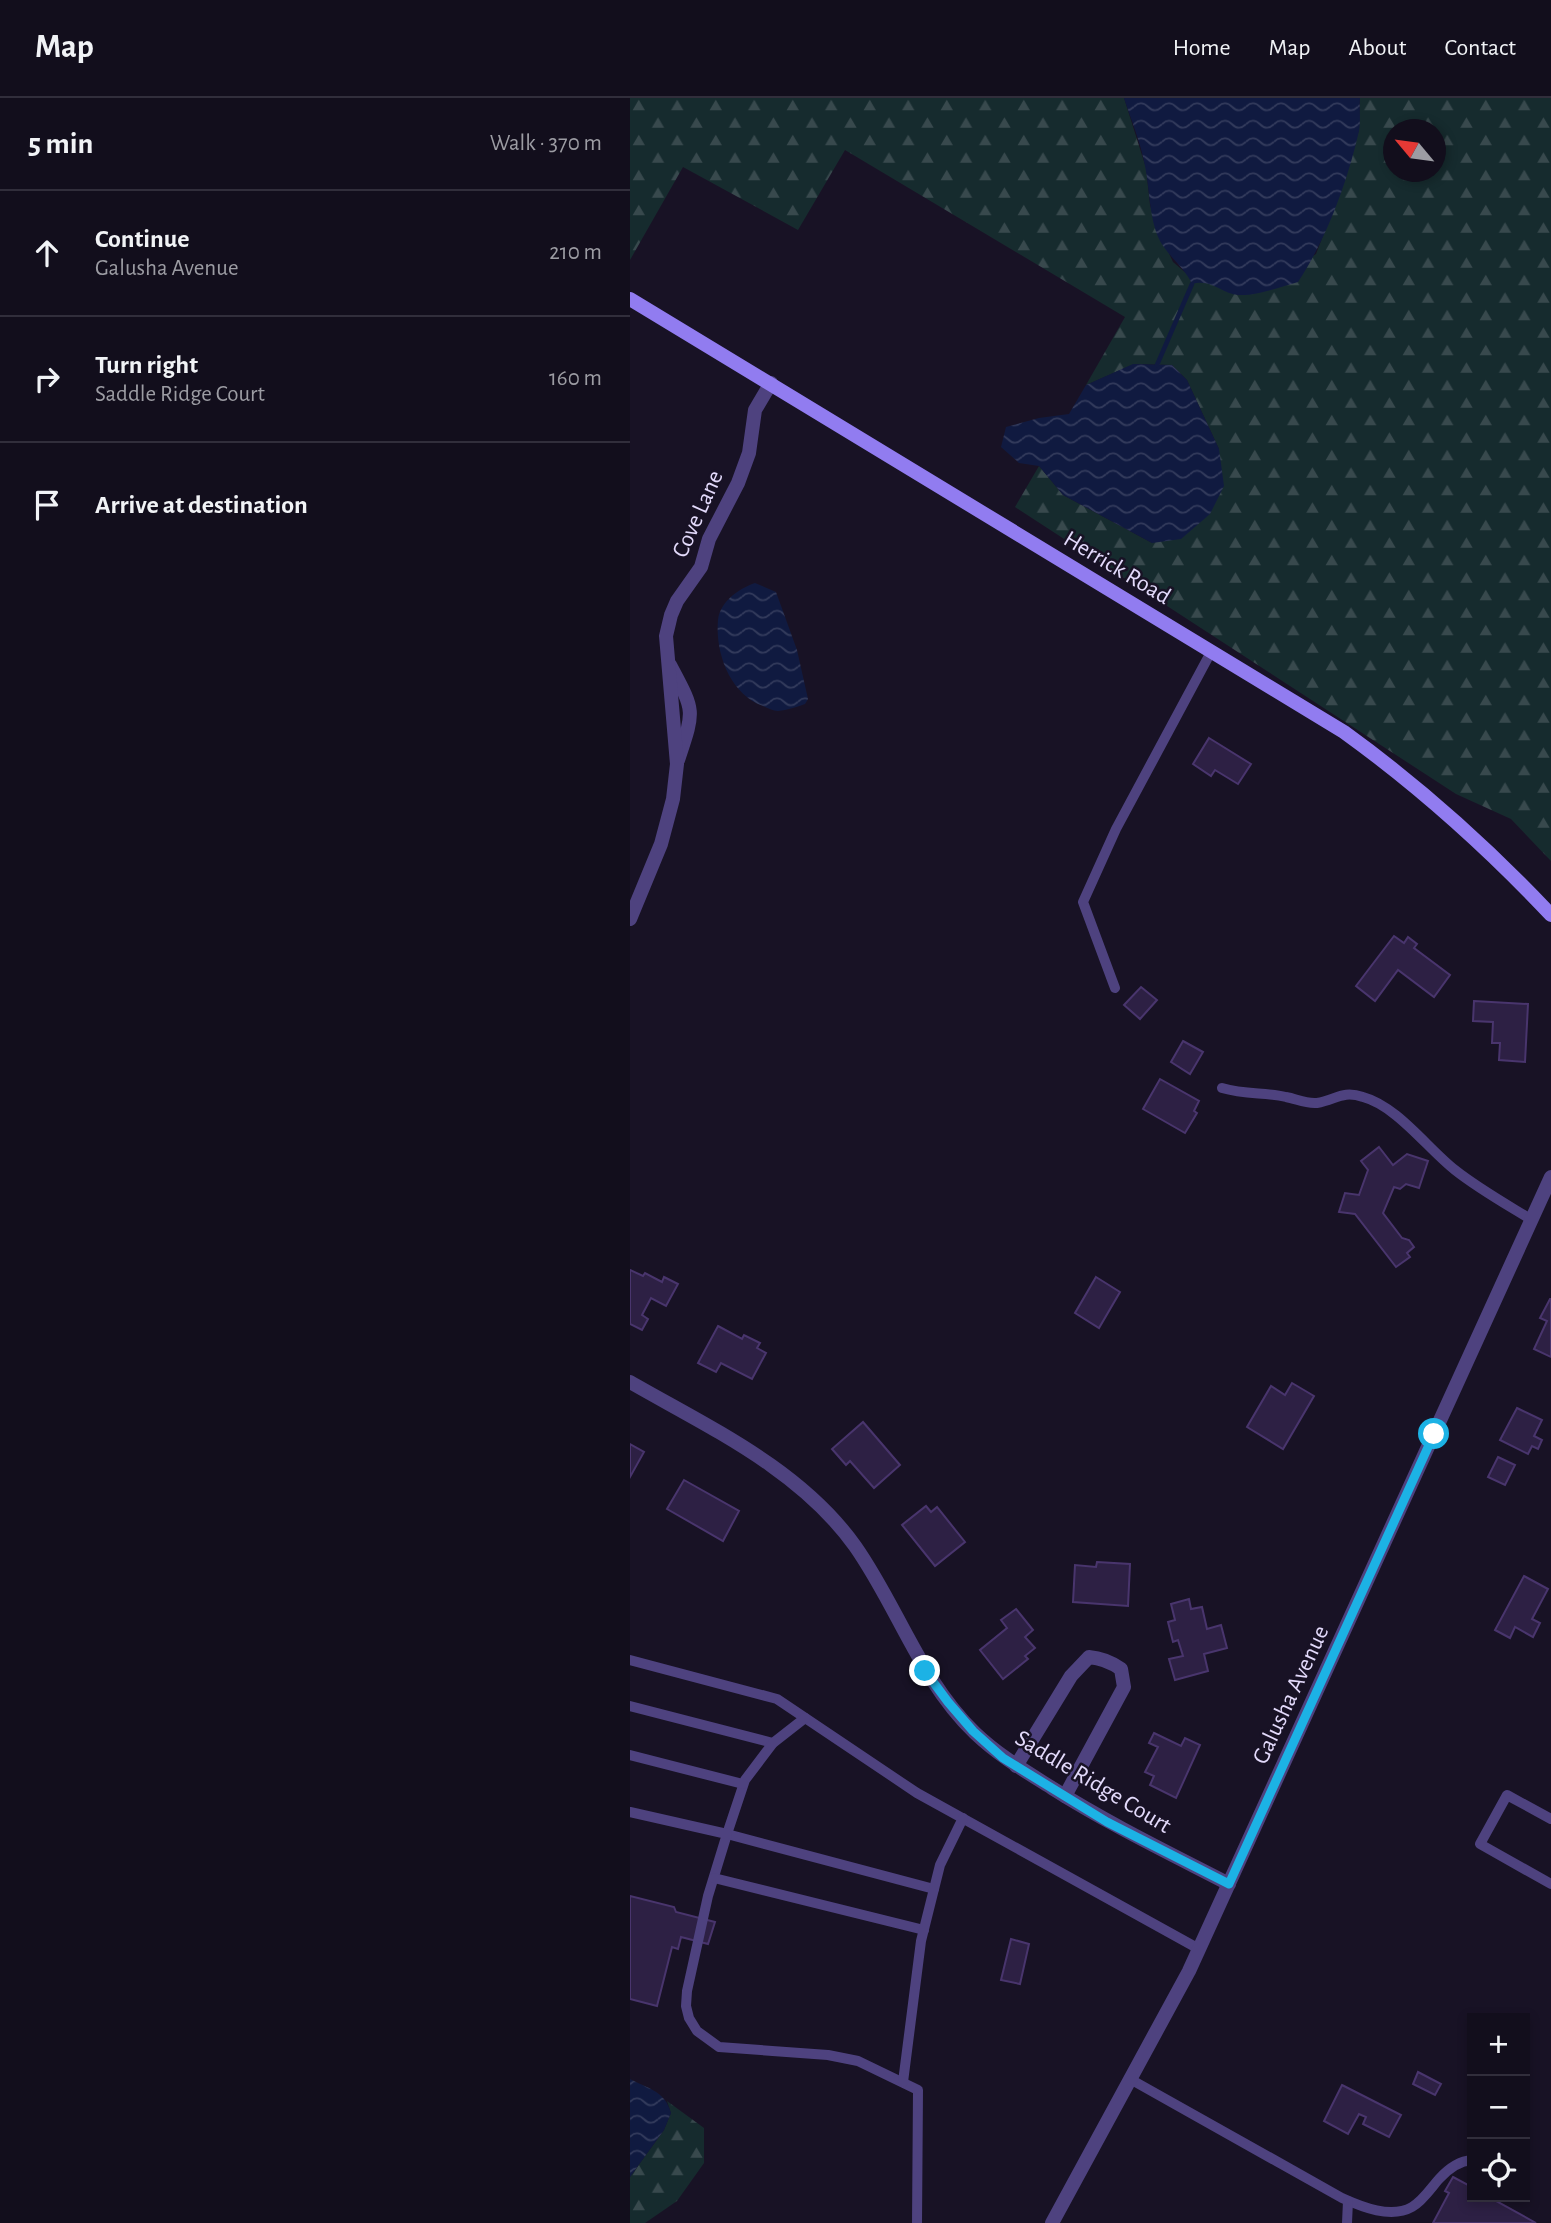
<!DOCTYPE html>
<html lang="en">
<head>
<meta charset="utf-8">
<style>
	body { margin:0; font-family:"Alegreya Sans",sans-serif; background:#1b1725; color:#f1f3f6 }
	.controls { position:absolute; right:21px; bottom:21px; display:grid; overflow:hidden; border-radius:0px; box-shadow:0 4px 10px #0003 }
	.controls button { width:63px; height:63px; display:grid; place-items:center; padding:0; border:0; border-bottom:2px solid #312e3b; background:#120e1c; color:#f1f3f6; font:35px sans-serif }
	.compass { position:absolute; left:753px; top:21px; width:63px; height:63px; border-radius:50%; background:#120e1c; box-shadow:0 4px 10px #0003; rotate:299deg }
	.stop { position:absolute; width:21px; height:21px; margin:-16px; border:5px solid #1cb2e5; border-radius:50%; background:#fff }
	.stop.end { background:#1cb2e5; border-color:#fff; box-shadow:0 2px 7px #0008 }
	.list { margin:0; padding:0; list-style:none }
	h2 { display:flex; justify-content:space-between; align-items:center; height:91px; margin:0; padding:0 28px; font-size:30px }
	h2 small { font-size:23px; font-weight:400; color:#9c9ca3 }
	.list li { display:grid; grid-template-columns:46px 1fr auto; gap:21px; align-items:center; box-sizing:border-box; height:126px; padding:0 28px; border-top:2px solid #312e3b }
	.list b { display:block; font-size:26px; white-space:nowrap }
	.list p { margin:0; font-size:23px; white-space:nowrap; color:#9c9ca3 }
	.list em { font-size:23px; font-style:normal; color:#9c9ca3 }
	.icon { flex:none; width:38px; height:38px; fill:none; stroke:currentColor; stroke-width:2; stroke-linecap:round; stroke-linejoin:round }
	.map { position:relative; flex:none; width:921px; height:2125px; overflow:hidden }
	header { display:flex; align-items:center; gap:42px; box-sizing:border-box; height:98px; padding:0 35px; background:#120e1c; border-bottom:2px solid #312e3b }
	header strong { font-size:33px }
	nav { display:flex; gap:38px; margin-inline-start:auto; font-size:24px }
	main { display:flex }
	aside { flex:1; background:#120e1c }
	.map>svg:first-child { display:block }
	.forest { fill:url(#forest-firs); fill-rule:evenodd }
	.water { fill:url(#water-waves) }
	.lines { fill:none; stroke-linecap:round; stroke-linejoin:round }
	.stream { stroke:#101a40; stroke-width:4.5 }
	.building { fill:#2d2044; stroke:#49356d; stroke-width:2 }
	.lane { stroke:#4e427f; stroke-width:10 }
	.street { stroke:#4e427f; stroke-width:14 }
	.secondary { stroke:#917cf0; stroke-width:14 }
	.route { stroke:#1cb2e5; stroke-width:9 }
	.labels { text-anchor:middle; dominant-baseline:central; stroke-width:5; stroke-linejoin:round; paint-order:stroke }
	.street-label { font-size:24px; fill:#e3dafb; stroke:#181225 }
</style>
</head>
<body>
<header>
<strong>Map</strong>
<nav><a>Home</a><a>Map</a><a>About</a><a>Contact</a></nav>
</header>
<main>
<aside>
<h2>5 min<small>Walk · 370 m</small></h2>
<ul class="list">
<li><svg class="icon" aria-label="ahead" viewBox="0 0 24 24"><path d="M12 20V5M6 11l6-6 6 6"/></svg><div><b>Continue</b><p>Galusha Avenue</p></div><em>210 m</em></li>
<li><svg class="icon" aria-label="right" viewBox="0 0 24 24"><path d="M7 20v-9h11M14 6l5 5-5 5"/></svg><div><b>Turn right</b><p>Saddle Ridge Court</p></div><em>160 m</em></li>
<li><svg class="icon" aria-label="arrive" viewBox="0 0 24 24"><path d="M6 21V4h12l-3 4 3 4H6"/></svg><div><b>Arrive at destination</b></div></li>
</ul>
</aside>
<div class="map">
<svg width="921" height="2125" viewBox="0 0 921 2125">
	<defs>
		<pattern id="forest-firs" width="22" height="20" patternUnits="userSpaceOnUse" patternTransform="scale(1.75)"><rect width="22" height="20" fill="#162b2e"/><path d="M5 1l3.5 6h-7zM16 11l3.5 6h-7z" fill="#38494d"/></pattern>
		<pattern id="water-waves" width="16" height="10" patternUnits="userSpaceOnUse" patternTransform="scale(1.75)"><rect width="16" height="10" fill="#101a40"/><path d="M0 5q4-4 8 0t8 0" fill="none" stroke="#333b5c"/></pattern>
	</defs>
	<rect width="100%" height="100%" fill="#181225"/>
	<g class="forest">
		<path d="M0,0H494L516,70L520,107L531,144L536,149L543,164L557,176L608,197L630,194L686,156L711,91L729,32L730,0H921V763L881,721L826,696L385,409L409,368L433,397L522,445L589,351L557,282L542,267L504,266L456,287L495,219L215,52L168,132L53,69L0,162ZM764,32H806V74H764Z"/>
		<path d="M37,2003L74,2030V2065L47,2103L15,2125H0V2079L34,2032L41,2015Z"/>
	</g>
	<g class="water">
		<path d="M494,0H730C729,11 731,21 729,33C717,85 697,140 668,184C650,189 626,198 609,197C591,196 582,180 562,186C555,170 539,159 530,143C519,121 520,92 515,68C511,45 501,22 494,0Z"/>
		<path d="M503,266L542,267L557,282L589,351L594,388L580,416L551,441L522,445L433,397L409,368L389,365L371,349L376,329L409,320L439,316L456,287Z"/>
		<path d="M125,485L146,494L167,552L178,601L175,606C167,609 157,612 148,613C143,613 138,610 133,608C100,596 85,555 88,522C90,503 110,490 125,485Z"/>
		<path d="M0,1981C19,1991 35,1993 41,2015L34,2032L0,2079Z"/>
	</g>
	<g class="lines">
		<path class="stream" d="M527,267L562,186"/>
	</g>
	<g class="building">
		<path d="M579,640L621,666L608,686L585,672L581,678L563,666Z"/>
		<path d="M764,838L774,845L778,839L787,846L784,850L820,877L804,899L768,872L745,903L726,888Z"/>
		<path d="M511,889L527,902L510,921L494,907Z"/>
		<path d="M844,903L898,906L895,964L869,962L870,945H862L863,924L843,923Z"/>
		<path d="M553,943L573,954L560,976L541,964Z"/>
		<path d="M530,981L569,1003L564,1013L567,1015L555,1035L513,1011Z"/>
		<path d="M749,1049L763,1067L777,1056L798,1063L789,1090L776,1086L770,1091L764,1089L753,1115L772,1140L779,1142L784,1149L777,1155L780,1159L766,1169L725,1116L709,1114L715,1095L729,1097L738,1072L731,1063Z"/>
		<path d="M0,1172L13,1178L15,1175L32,1184L34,1179L48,1186L36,1208L21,1200L12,1217L18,1221L12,1232L0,1226Z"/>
		<path d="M466,1179L490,1194L469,1230L445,1215Z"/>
		<path d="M920,1201H921V1259L904,1251L917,1223L910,1220Z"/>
		<path d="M88,1228L112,1241L114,1237L130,1245L127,1250L136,1255L122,1281L91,1265L86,1274L68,1265Z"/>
		<path d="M662,1285L684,1298L653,1351L617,1329L641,1288L655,1297Z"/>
		<path d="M887,1310L912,1322L904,1338L912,1342L908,1351L902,1348L898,1356L870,1342Z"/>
		<path d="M233,1324L270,1367L244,1390L220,1363L216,1367L202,1351Z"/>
		<path d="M0,1346L14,1354L0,1379Z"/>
		<path d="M868,1359L885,1367L875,1387L858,1379Z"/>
		<path d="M54,1382L109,1413L93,1443L37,1411Z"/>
		<path d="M296,1408L301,1414L307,1409L335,1444L305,1468L272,1427Z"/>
		<path d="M467,1464L500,1466L498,1508L443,1504L445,1467L466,1469Z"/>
		<path d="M894,1478L918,1491L902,1521L910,1525L903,1539L885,1529L880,1540L865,1532Z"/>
		<path d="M559,1501L561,1511L572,1509L577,1531L591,1527L597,1550L574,1556L578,1573L545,1582L539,1561L553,1558L548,1542L543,1544L538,1524L545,1522L541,1506Z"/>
		<path d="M386,1511L403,1532L395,1539L405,1550L395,1558L398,1561L373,1581L350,1552L377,1530L371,1522Z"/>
		<path d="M524,1635L551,1648L555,1640L570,1647L546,1700L520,1687L524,1678L515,1674L528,1649L519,1645Z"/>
		<path d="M0,1798L44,1809L46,1814L85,1824L78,1846L51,1839L48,1851L42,1849L27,1908L0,1901Z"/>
		<path d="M381,1841L399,1846L390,1886L371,1882Z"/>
		<path d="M788,1974L811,1986L805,1997L783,1986Z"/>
		<path d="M712,1987L771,2017L759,2039L733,2026L736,2019L729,2016L718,2036L694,2023Z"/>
		<path d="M823,2079L842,2089V2099H859L906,2125H803L819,2095L815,2093Z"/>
	</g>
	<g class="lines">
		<g class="lane">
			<path d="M485,890L453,804L486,731L581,554"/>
			<path d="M592,990C616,997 635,994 656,999C667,1001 675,1006 687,1005C706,1002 712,992 733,999C767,1008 798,1051 825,1072C849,1091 876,1106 902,1122"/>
			<path d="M0,1562L147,1601L287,1695L569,1851"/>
			<path d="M0,1608L143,1645"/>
			<path d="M175,1620L143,1645L115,1682L97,1736L304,1791"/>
			<path d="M0,1657L113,1686"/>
			<path d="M0,1714L97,1736L78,1798L57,1893L56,1908L59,1920L67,1933L89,1949L198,1957L228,1963L288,1992L287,2125"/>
			<path d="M921,1721L877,1697L850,1746L921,1786"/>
			<path d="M84,1780L294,1832"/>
			<path d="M500,1981L712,2100C732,2109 761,2121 782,2109C793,2103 801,2090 809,2081C818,2071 829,2063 842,2062"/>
			<path d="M273,1984L291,1843L310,1767L333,1720"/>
			<path d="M717,2125L718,2103"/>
		</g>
		<g class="street">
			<path d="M40,567C65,614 65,611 48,662"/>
			<path d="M0,821L31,746L43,701L47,666L36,538L41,517L47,503L71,469L79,441L108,385L119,355L125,312L141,285"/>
			<path d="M0,1284C80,1330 170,1371 225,1448C268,1509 290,1582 345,1635C368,1657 395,1673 422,1690C479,1726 539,1755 599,1786"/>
			<path d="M386,1668L441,1578L459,1559C471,1560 481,1564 491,1571L494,1589L435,1698"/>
			<path d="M422,2125L559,1873L921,1079"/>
		</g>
		<path class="secondary" d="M0,201L714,634C790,689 857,749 921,817"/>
	</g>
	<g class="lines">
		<path class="route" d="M295,1573L318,1604L343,1633L373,1660L477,1724L599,1786L804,1336"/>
	</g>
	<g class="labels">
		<g class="street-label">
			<text transform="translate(68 416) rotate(-66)">Cove Lane</text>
			<text transform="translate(487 470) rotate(31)">Herrick Road</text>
			<text transform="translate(661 1597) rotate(-65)">Galusha Avenue</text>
			<text transform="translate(463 1684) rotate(31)">Saddle Ridge Court</text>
		</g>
	</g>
</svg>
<div class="controls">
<button>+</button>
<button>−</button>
<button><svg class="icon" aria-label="locate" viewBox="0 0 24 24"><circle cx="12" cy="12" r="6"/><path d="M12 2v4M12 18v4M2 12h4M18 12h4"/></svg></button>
</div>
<svg class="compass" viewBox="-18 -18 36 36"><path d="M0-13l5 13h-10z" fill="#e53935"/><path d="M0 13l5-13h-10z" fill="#9c9ca3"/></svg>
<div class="stop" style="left:804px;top:1336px"></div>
<div class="stop end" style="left:295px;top:1573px"></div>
</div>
</main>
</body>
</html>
